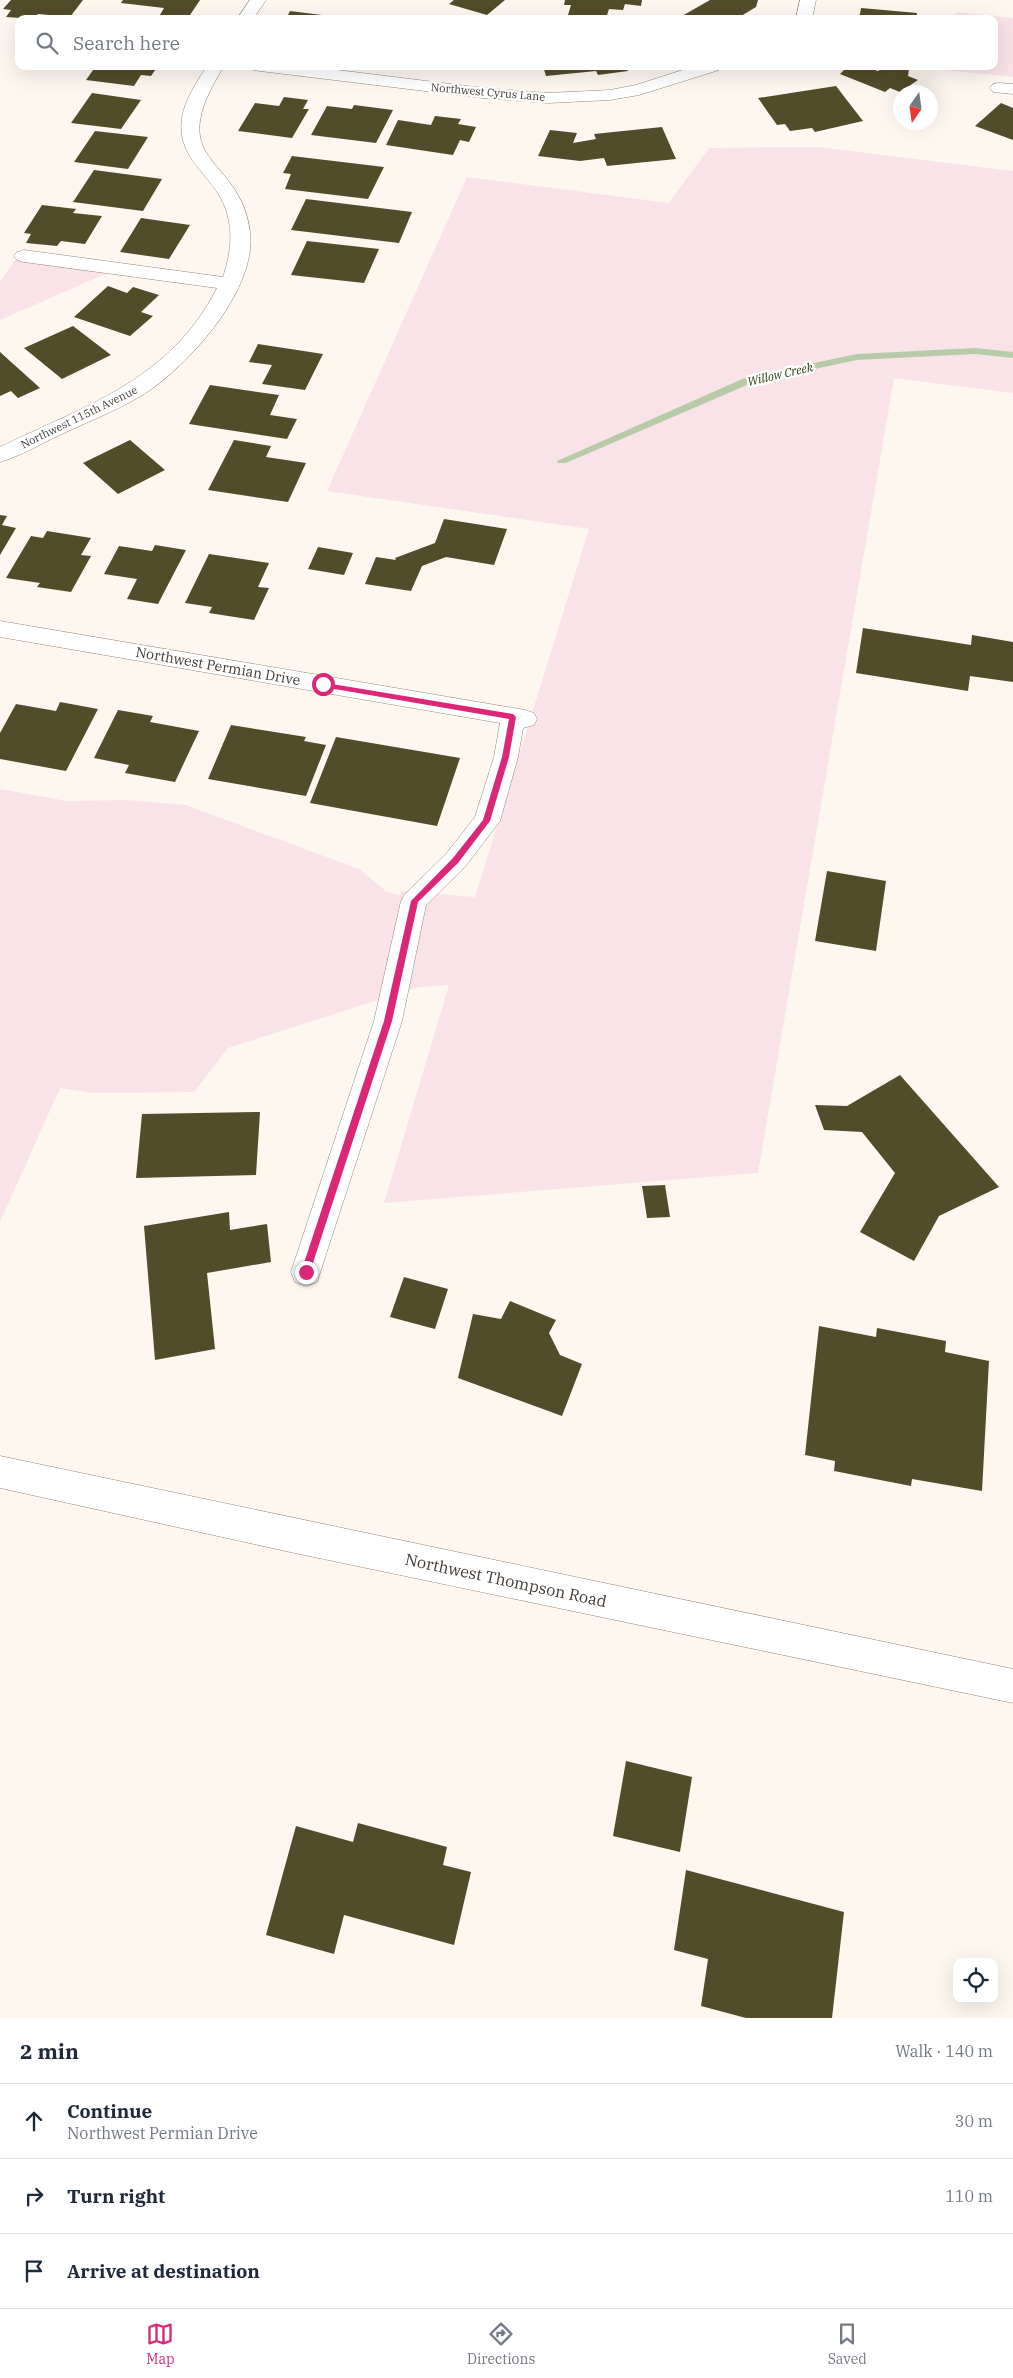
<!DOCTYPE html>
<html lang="en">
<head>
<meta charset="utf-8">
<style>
	body { margin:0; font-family:"IBM Plex Serif",serif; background:#f6f6f7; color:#1f2937 }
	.controls { position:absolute; right:15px; bottom:15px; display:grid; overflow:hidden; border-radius:10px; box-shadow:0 5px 20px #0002 }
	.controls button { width:45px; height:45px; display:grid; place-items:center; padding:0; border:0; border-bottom:1px solid #e0e1e3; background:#fff; color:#1f2937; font:25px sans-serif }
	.compass { position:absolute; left:893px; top:85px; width:45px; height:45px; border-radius:50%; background:#fff; box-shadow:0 5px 20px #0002; rotate:193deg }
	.stop { position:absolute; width:15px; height:15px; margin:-11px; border:4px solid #db2777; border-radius:50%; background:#fff }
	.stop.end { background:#db2777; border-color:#fff; box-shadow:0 1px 5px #0008 }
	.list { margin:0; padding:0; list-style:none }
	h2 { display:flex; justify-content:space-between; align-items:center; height:65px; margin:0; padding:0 20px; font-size:21px }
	h2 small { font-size:16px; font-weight:400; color:#747a83 }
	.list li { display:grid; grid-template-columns:32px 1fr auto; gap:15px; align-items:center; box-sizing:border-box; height:75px; padding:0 20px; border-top:1px solid #e0e1e3 }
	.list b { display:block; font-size:19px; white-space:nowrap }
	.list p { margin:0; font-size:16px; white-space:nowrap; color:#747a83 }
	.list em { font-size:16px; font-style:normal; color:#747a83 }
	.icon { flex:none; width:28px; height:28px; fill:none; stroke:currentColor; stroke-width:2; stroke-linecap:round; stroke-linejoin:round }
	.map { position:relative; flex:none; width:1013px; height:2018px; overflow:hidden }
	.search { position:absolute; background:#fff; box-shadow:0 5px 20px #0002; left:15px; right:15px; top:15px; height:55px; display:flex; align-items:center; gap:12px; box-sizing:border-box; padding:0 18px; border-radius:10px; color:#747a83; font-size:19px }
	.sheet { height:290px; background:#fff }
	nav { display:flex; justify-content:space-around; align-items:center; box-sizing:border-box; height:70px; border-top:1px solid #e0e1e3; background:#fff; font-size:14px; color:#747a83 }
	nav a { display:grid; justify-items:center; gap:2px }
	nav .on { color:#db2777 }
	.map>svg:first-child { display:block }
	.green { fill:#fae3e8 }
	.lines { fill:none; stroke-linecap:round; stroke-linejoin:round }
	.stream { fill:#b8cba8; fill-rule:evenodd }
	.building { fill:#524c2a }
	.minor-casing { stroke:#968779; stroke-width:1 }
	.minor { fill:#fff; fill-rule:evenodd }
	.route { fill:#db2777 }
	.labels { text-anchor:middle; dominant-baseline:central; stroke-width:5; stroke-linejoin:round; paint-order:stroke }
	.far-street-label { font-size:11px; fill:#423b35; stroke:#fff }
	.far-water-label { font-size:12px; font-style:italic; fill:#1e3500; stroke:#fff }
	.street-label { font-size:14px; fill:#423b35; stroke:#fff }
	.near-street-label { font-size:16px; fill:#423b35; stroke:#fff }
</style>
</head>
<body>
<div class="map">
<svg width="1013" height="2018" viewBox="0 0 1013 2018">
	<rect width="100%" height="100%" fill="#fdf7f0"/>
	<g class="green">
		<path d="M956,12L1013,18V77L947,70V66H994V19H955Z"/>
		<path d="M818,147L1013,171V393L894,378L758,1173L384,1203L449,985L419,987L228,1048L194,1092L93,1093L60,1088L0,1222V789L67,801L128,800L186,805L359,869L387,892L399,895L401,891L475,897L589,529L327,491L467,177L669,203L709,148Z"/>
		<path d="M15,260L110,272L0,320V282Z"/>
	</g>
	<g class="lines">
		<path class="stream" d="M975,348L1013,352V358L975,354L857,360L754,382L566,463H558L557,461L747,377L857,354Z"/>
	</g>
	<g class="building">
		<path d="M11,0H83L70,17L38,14L34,19L6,17L11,10L3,9Z"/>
		<path d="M123,0H200L188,18L160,15L164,8L121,3Z"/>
		<path d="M454,0H505L487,15L449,4Z"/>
		<path d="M565,0H642L641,6L625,4L623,10L609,9L606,18L596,19L570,18L571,15H568L571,5H564Z"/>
		<path d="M710,0H758L756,7L736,19H688L682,16Z"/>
		<path d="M861,8L917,13L916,19H859Z"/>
		<path d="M290,11L338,17L337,19H286Z"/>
		<path d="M96,66H158L151,76L141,75L134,86L86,80Z"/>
		<path d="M543,66H625L628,71L598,75L596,71L546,76Z"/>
		<path d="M848,66H885L875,70L878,71L886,66H920L919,70L909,69L908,76L918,80L900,92L890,88L885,92L840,74Z"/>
		<path d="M836,86L863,121L815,132L812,128L790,131L785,124L777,125L758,98Z"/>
		<path d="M92,93L141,100L121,129L71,123Z"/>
		<path d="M284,97L308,100L303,109H309L292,138L238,131L255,103L279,106Z"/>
		<path d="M1001,103L1013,108V140L975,126Z"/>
		<path d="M354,105L393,110L376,143L311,135L327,106L352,109Z"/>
		<path d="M435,116L461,119L458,124L476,127L469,142L460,140L453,155L386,145L398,120L431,125Z"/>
		<path d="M662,127L676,159L607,166L604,158L580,161L538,156L550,130L577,133L573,143L596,139L594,134Z"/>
		<path d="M95,131L148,137L128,169L74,162Z"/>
		<path d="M292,156L384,167L368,199L285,189L291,174L283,173Z"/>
		<path d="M94,170L162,179L143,211L73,202Z"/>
		<path d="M306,199L412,212L399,243L291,230Z"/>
		<path d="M42,205L76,209L73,213L102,216L85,244L61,241L57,246L26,243L31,234L24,233Z"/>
		<path d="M141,218L190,225L169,259L120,252Z"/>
		<path d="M307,241L379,249L364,283L291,275Z"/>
		<path d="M108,286L127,293L133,287L159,295L141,312L153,316L130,336L74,317Z"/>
		<path d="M73,326L111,355L62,379L24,348Z"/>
		<path d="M258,344L323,354L305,390L262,384L272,365L249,362Z"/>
		<path d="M0,352L40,388L18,398L11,391L0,396Z"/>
		<path d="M210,385L279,395L270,415L297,419L287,439L189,424Z"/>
		<path d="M130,440L165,470L118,494L83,463Z"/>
		<path d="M234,440L271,446L266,457L306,463L288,502L208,490Z"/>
		<path d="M0,515L7,516L2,525L16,528L0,555Z"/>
		<path d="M444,519L507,529L494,565L446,557L422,566L411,591L365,584L376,557L396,560L395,558L435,543Z"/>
		<path d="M47,531L91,538L81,555L91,556L71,592L37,587L40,583L6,578L31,536L43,538Z"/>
		<path d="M155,545L186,550L158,604L127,599L137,579L104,574L119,546L152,551Z"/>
		<path d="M318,547L353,553L344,575L308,569Z"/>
		<path d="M209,554L269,563L258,587L269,588L254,620L209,613L212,607L185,603Z"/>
		<path d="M863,628L971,645L972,635L1013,642V682L970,676L968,691L856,673Z"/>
		<path d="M60,702L98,709L66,771L0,759V733L16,704L56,711Z"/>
		<path d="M118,710L153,716L150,722L199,731L175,782L125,773L129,765L94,758Z"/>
		<path d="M231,725L306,737L304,741L326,745L306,796L208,779Z"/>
		<path d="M336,737L460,758L437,826L310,803Z"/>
		<path d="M827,871L886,881L876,951L815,941Z"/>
		<path d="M900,1075L999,1187L939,1216L914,1261L860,1232L895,1173L862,1132L824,1130L815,1105L847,1106Z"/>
		<path d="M260,1112L256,1175L136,1178L142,1114Z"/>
		<path d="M665,1185L670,1217L647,1218L642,1186Z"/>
		<path d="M229,1212L230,1230L267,1224L271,1262L207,1273L215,1349L155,1360L144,1226Z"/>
		<path d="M404,1277L448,1289L435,1329L390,1317Z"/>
		<path d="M510,1301L556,1320L549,1333L560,1355L582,1364L562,1416L458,1378L473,1314L501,1319Z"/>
		<path d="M819,1326L876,1337L877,1328L946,1341L945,1352L989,1361L982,1491L912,1479L911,1486L834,1471L835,1461L805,1455Z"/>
		<path d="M626,1761L692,1777L680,1852L613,1836Z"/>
		<path d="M358,1823L447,1847L443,1865L471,1872L454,1945L344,1915L334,1954L266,1935L296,1826L353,1842Z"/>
		<path d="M686,1870L844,1912L832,2018H746L701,2006L708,1959L674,1950Z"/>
	</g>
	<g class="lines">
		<g class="minor-casing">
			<g id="minor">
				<path d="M250,0H266L253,19H237Z"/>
				<path d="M800,0H816L812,19H796Z"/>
				<path d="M207,66H224C160,168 240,152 250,232C257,288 193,360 150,390C124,408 91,420 62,434C42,443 21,456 0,462V447C87,405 170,380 217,288L24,262L17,260L14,256L17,252L24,250L223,277C232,250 235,222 219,195C203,169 177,154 182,118C185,99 197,82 207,66Z"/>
				<path d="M252,66H305L483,88L548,93L610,90L636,85L695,66H721L719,70L639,95L610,100L548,103L483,98L260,71L254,70Z"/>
				<path d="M999,83L1013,84V94L993,92L990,88L993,84Z"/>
				<path d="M0,621L525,710L534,713L537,719L534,725L523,728L518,757L500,821L464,868L426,905L402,1021L317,1282L306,1286L295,1282L291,1272L374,1021L401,901L405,894L446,854L475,817L494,757L500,723L0,637Z"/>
				<path d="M0,1456L1013,1669V1703L290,1552L0,1488Z"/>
			</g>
		</g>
		<use href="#minor" class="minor"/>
	</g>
	<path class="route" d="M320,682L513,714L516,717L509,757L490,821L458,863L418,902L392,1021L310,1272L306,1276L301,1272L384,1021L411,901L453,858L483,820L502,757L509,719L323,687L319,684Z"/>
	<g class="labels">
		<g class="far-street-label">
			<text transform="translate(488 92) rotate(5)">Northwest Cyrus Lane</text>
			<text transform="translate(79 417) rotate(-26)">Northwest 115th Avenue</text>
		</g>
		<g class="far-water-label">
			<text transform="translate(780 374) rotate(-13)">Willow Creek</text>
		</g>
		<g class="street-label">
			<text transform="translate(218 666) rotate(10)">Northwest Permian Drive</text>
		</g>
		<g class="near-street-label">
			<text transform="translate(506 1580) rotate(12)">Northwest Thompson Road</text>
		</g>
	</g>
</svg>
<div class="controls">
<button><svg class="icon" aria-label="locate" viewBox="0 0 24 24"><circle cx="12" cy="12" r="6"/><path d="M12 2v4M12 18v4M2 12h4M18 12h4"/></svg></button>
</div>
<svg class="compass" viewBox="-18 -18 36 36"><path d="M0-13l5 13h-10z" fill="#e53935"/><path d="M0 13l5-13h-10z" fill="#747a83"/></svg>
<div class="stop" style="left:323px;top:684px"></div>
<div class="stop end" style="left:306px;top:1272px"></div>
<div class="search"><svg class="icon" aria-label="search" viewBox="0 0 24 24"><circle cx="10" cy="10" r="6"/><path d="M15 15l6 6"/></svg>Search here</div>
</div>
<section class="sheet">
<h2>2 min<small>Walk · 140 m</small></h2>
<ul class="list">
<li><svg class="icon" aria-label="ahead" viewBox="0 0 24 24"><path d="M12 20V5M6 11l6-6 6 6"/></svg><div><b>Continue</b><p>Northwest Permian Drive</p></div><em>30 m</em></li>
<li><svg class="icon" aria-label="right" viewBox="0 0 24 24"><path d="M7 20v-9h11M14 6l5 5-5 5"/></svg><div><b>Turn right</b></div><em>110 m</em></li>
<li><svg class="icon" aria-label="arrive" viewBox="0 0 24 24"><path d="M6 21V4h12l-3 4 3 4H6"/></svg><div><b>Arrive at destination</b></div></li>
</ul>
</section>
<nav>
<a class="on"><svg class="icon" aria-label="map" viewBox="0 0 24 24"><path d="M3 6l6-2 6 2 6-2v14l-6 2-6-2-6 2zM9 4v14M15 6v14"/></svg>Map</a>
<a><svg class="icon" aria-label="directions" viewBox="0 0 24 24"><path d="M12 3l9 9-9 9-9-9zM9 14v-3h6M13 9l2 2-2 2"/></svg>Directions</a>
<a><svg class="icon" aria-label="saved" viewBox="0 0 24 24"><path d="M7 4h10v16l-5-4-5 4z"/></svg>Saved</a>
</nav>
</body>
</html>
